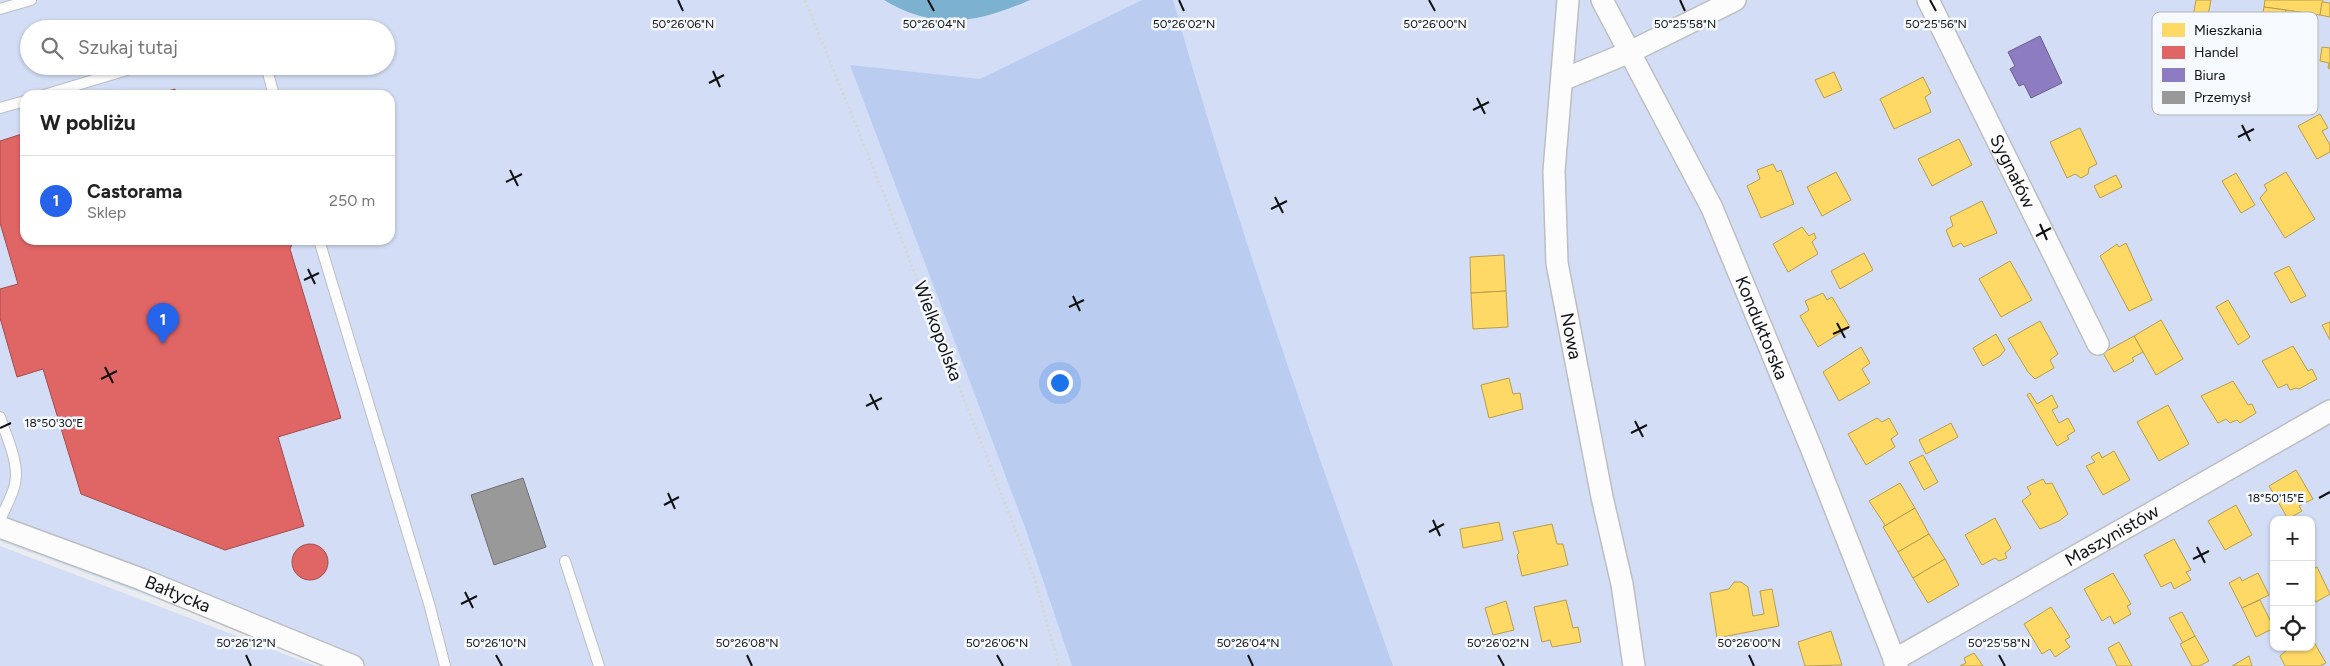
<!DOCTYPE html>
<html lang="pl">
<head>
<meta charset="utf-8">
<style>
	body { margin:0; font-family:Figtree,sans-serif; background:#f2f2f2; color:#222 }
	.controls { position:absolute; right:15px; bottom:15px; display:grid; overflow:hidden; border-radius:10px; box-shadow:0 1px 4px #0004 }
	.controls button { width:45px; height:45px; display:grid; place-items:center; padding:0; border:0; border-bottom:1px solid #e0e0e0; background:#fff; color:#222; font:25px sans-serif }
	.you { position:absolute; left:1059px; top:382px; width:18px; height:18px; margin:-12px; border:4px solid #fff; border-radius:50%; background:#1a73e8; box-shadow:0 0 0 8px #1a73e833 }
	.badge { display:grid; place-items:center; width:32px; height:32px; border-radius:50%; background:#2563eb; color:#fff; font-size:16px; font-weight:700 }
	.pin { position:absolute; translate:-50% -41px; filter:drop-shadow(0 1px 2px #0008) }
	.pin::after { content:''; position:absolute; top:26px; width:18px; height:15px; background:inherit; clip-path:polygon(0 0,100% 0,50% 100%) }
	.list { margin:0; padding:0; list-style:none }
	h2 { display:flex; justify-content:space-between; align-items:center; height:65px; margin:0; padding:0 20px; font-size:21px }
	h2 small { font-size:16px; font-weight:400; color:#767676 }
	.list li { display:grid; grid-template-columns:32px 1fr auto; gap:15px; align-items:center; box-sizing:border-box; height:90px; padding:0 20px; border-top:1px solid #e0e0e0 }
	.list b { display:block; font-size:19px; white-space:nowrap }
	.list p { margin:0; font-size:16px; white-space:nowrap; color:#767676 }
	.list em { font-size:16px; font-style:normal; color:#767676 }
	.icon { flex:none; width:28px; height:28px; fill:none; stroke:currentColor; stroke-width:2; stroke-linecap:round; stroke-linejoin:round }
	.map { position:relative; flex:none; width:2330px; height:666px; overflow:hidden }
	.search { position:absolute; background:#fff; box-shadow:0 1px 4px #0004; left:20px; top:20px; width:375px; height:55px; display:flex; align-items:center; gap:12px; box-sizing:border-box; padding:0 18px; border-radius:28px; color:#767676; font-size:19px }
	.panel { position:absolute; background:#fff; box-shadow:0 1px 4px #0004; left:20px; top:90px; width:375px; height:155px; border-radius:15px }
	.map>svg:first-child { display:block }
	.green { fill:#d3def6; fill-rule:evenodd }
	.forest { fill:#bbccf1 }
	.water { fill:#7db1d0 }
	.homes { fill:#ffd966; stroke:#b79d4d }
	.shops { fill:#e06666; stroke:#a24c4d }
	.offices { fill:#8e7cc3; stroke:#685c8e }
	.industry { fill:#999; stroke:#707071 }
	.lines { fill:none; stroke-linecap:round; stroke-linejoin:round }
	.service-casing { stroke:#bcbec1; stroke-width:12 }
	.minor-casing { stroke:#bcbec1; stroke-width:24 }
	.path { stroke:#d6d7d8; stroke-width:3; stroke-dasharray:2.5 2.5; stroke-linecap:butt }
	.service { stroke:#fcfcfd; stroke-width:10 }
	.minor { stroke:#fcfcfd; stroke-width:21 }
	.ticks { fill:none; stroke:#101113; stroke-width:2 }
	.labels { text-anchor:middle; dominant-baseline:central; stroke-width:5; stroke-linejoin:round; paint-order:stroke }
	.street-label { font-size:18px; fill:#101113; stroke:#f6f9fe }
	.key { fill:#f6f9fe; stroke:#b1b3b8; stroke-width:1 }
	.key-label { font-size:14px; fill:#101113 }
	.ticks-label { font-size:12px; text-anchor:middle; fill:#101113; stroke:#f6f9fe; stroke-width:5; stroke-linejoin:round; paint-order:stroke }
</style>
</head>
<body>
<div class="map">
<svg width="2330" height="666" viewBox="0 0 2330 666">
	<rect width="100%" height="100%" fill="#eaecf0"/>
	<g class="green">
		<path d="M0,0H2330V666H337L0,541ZM29,29H386V66H29ZM25,95H390V240H25ZM2274,520H2311V647H2274Z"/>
		<path d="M0,546L316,666H0Z"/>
	</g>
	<path class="forest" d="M1142,0H1173C1236,225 1315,446 1393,666H1072L1026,530L850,65L980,79Z"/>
	<path class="water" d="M884,0H1030C978,23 935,31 884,0Z"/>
	<g class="homes">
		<path d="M2196,0H2211L2207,20L2193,17Z"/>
		<path d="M2265,0H2323L2320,15L2264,7Z"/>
		<path d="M2322,2L2330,3V17L2320,15Z"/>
		<path d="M2264,7L2286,10L2283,27L2261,24Z"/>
		<path d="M2286,10L2305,13L2302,30L2283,27Z"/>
		<path d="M2322,47L2330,48V69L2328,68L2329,63L2320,61Z"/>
		<path d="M1834,72L1842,90L1824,98L1815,80Z"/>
		<path d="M1923,77L1931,93L1925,97L1931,112L1894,129L1880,99Z"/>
		<path d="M2320,114L2328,128L2322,131L2330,145V152L2317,159L2298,126Z"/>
		<path d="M2080,128L2097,164L2089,168L2088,174L2081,178L2075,174L2067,178L2050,142Z"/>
		<path d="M1959,139L1972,165L1932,186L1918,159Z"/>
		<path d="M1773,164L1777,172L1781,170L1794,204L1761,218L1747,186L1760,179L1757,170Z"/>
		<path d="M1836,172L1851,200L1822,216L1807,187Z"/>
		<path d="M2286,172L2315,219L2285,238L2260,198L2267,190L2264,185Z"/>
		<path d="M2236,173L2255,205L2241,213L2222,181Z"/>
		<path d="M2116,175L2122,187L2100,198L2094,186Z"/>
		<path d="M1982,201L1997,233L1964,247L1961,243L1953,247L1946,230L1953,226L1950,217Z"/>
		<path d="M1802,227L1809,236L1814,233L1816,238L1812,242L1818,254L1788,272L1773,244Z"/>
		<path d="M2126,243L2152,300L2129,311L2100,256L2117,244L2119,247Z"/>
		<path d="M1864,253L1873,270L1840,289L1831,271Z"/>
		<path d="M1504,255L1506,291L1471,293L1470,257Z"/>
		<path d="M2010,261L2032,300L2001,317L1979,279Z"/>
		<path d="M2289,266L2306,296L2291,303L2274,273Z"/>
		<path d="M1506,291L1508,327L1473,329L1471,293Z"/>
		<path d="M1823,293L1827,300L1832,297L1850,327L1818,347L1800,316L1809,310L1805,301Z"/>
		<path d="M2228,300L2250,337L2238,345L2216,307Z"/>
		<path d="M2161,320L2183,359L2156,375L2134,336Z"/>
		<path d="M2040,321L2058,354L2050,360L2054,368L2035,379L2028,372L2008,339Z"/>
		<path d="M2330,322V340L2322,325Z"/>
		<path d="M1996,334L2005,350L2000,356L1983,366L1973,348Z"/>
		<path d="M2134,336L2143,352L2132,358L2134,361L2114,372L2103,353Z"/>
		<path d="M2293,346L2308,371L2312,369L2317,379L2299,389L2296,388L2290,390L2287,384L2278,388L2262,361Z"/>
		<path d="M1861,347L1870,363L1862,369L1870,383L1839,401L1823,372Z"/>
		<path d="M1509,378L1513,394L1520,393L1523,409L1489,418L1481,385Z"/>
		<path d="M2233,381L2248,405L2252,404L2256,413L2240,423L2237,420L2230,423L2226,419L2218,423L2201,396Z"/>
		<path d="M2030,393L2037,404L2052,395L2058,407L2052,410L2059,423L2068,418L2075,431L2067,436L2069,439L2057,446L2027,395Z"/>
		<path d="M2168,405L2189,444L2159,461L2137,422Z"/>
		<path d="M1877,418L1882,422L1889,418L1898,434L1891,439L1895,447L1866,465L1848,434Z"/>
		<path d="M1951,423L1958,437L1926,454L1919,440Z"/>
		<path d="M2114,451L2130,480L2103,495L2086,466L2095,462L2091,457L2099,452L2102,458Z"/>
		<path d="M1923,455L1938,482L1924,490L1909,462Z"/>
		<path d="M2296,470L2313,499L2299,506L2302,511L2288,519L2269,486Z"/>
		<path d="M2043,479L2046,484L2052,483L2068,514L2059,521L2040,529L2022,501L2031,494L2027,487Z"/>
		<path d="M1900,483L1915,508L1883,527L1885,525L1869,501Z"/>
		<path d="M2236,505L2252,535L2225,550L2208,521Z"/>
		<path d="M1915,508L1929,534L1898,552L1883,527Z"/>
		<path d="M1995,518L2011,548L2005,553L2007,558L1999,561L1995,558L1982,565L1965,535Z"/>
		<path d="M1499,522L1503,540L1463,548L1460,529Z"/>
		<path d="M1552,524L1557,544H1563L1568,565L1522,576L1517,555L1519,553L1513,532Z"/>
		<path d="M1929,534L1945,559L1913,578L1898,552Z"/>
		<path d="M2174,539L2191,570L2186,572L2191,580L2174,589L2171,582L2161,587L2144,555Z"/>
		<path d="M1945,559L1959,585L1928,603L1913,578Z"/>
		<path d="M2317,567L2330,594L2316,602L2311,594V570Z"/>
		<path d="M2113,573L2131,604L2127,606L2131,614L2114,624L2110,616L2102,621L2084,589Z"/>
		<path d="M2258,573L2269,595L2242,608L2229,583L2240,577L2242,581Z"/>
		<path d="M1734,582H1741L1748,587L1753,616L1764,614L1760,591L1772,589L1779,626L1717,638L1710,593L1729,589Z"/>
		<path d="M1566,600L1573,628L1578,627L1581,642L1552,647L1550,640L1542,642L1534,607Z"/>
		<path d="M2260,600L2274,628L2256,637L2242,608Z"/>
		<path d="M1506,601L1514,630L1493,635L1485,608Z"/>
		<path d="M2051,607L2070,637L2065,640L2070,647L2055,657L2050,649L2042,654L2024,624Z"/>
		<path d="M2182,612L2195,636L2183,643L2169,618Z"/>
		<path d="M1831,631L1842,665L1805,666L1798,642Z"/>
		<path d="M2195,636L2209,661L2199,666H2192L2180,644Z"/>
		<path d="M2311,637L2326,663L2320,666H2285L2280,656L2287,650V647H2311Z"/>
		<path d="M2119,642L2132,666H2117L2108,648Z"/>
		<path d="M1974,653L1983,666H1960L1966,663L1964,658Z"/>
		<path d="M2249,656L2252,666H2232Z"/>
	</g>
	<g class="shops">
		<path d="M175,89L177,95H154Z"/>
		<path d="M25,133V240H294L290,249L341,418L278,437L304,526L225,550L81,494L43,369L17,377L0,318V289L18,284L0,223V141Z"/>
		<circle cx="310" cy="562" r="18"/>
	</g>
	<path class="offices" d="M2040,36L2062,83L2031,98L2024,84L2019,86L2010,69L2015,66L2008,52Z"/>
	<path class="industry" d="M523,478L546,547L494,565L471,495Z"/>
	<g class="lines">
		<g class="service-casing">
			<g id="service">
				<path d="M0,9L31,0"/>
				<path d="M266,66L274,95"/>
				<path d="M44,95L140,66"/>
				<path d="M0,108L25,101"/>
				<path d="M319,240L430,607L445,666"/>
				<path d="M0,417C6,435 16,456 16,475C16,490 6,506 0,520"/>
				<path d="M565,561L599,666"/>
			</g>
		</g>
		<g class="minor-casing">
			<g id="minor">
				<path id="s1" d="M1568,0L1554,171L1557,263L1602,497L1622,584L1634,666"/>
				<path id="s2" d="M1602,0L1712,208L1812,450L1897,666"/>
				<path id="s3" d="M1928,0L2098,344"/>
				<path d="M1562,80L1630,52L1735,0"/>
				<path id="s4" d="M0,527L141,579L353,666"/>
				<path id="s5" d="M1894,660L2330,411"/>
			</g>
		</g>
		<path class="path" d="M805,0L879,182L1035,580L1059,666"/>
		<use href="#service" class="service"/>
		<use href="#minor" class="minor"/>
	</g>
	<path class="ticks" d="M678,0L683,11M928,0L934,11M1179,0L1184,11M1429,0L1435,11M1680,0L1685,11M1930,0L1936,11M713,71L720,87M709,83L724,75M1477,98L1485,114M1473,110L1489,102M2242,125L2250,141M2238,137L2254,129M510,170L518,186M506,182L522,174M1275,197L1283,213M1271,209L1287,201M2040,224L2047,240M2036,236L2051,228M308,269L315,284M304,280L319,273M1073,296L1080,311M1069,307L1084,300M1837,323L1845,338M1833,334L1849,327M105,367L113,383M101,379L117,371M870,394L878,410M866,406L882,398M1635,421L1643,437M0,428L11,423M1631,433L1647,425M668,493L675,509M2319,498L2330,492M664,505L679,497M1433,520L1440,536M1429,532L1444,524M2197,547L2205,563M2193,559L2209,551M465,592L473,608M461,604L477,596M246,655L251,666M496,655L502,666M747,655L752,666M997,655L1003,666M1248,655L1253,666M1498,655L1504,666M1749,655L1754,666M1999,655L2005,666"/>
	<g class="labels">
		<g class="street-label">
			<text stroke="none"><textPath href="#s3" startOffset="191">Sygnałów</textPath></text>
			<text stroke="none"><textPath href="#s2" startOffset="365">Konduktorska</textPath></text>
			<text transform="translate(938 331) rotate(69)">Wielkopolska</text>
			<text stroke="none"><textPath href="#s1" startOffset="338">Nowa</textPath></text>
			<text stroke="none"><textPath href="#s5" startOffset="251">Maszynistów</textPath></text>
			<text stroke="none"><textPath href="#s4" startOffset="190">Bałtycka</textPath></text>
		</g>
	</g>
	<rect x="2152" y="12" width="166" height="103" rx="8" class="key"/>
	<rect x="2162" y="23" width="23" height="14" fill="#ffd966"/>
	<rect x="2162" y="46" width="23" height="13" fill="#e06666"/>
	<rect x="2162" y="68" width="23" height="14" fill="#8e7cc3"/>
	<rect x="2162" y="91" width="23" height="13" fill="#999"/>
	<g class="key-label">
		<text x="2194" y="35">Mieszkania</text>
		<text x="2194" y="57">Handel</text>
		<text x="2194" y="80">Biura</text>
		<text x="2194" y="102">Przemysł</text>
	</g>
	<g class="ticks-label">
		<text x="683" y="28">50°26'06"N</text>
		<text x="934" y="28">50°26'04"N</text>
		<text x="1184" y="28">50°26'02"N</text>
		<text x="1435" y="28">50°26'00"N</text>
		<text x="1685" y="28">50°25'58"N</text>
		<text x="1936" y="28">50°25'56"N</text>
		<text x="54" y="427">18°50'30"E</text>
		<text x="2276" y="502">18°50'15"E</text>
		<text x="246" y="647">50°26'12"N</text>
		<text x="496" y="647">50°26'10"N</text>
		<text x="747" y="647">50°26'08"N</text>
		<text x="997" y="647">50°26'06"N</text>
		<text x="1248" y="647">50°26'04"N</text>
		<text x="1498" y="647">50°26'02"N</text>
		<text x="1749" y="647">50°26'00"N</text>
		<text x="1999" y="647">50°25'58"N</text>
	</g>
</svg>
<div class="controls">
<button>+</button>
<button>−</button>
<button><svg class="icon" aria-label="locate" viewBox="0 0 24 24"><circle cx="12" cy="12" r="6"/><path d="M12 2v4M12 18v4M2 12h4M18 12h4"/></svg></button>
</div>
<div class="you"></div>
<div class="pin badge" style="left:163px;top:344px">1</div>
<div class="search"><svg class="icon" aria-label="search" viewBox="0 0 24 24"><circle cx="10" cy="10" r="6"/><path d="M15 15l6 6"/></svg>Szukaj tutaj</div>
<section class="panel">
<h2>W pobliżu<small></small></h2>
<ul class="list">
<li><span class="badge">1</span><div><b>Castorama</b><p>Sklep</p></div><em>250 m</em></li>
</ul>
</section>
</div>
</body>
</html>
